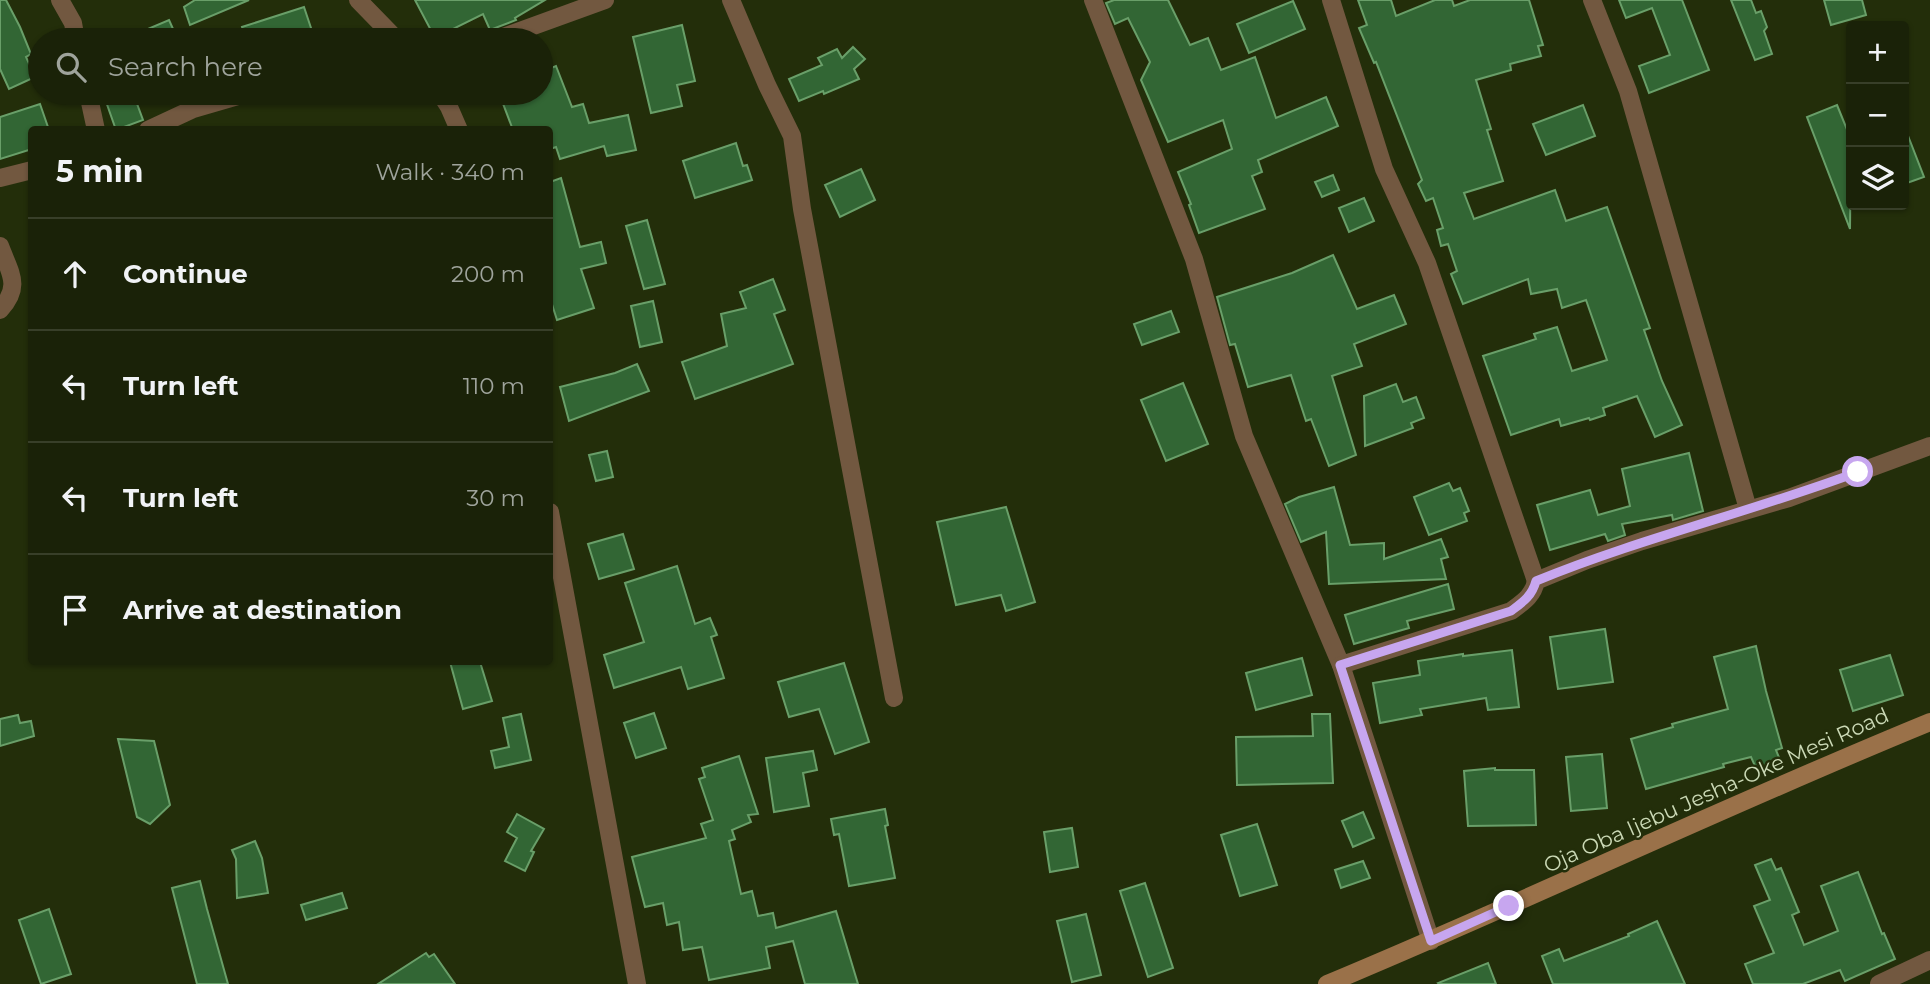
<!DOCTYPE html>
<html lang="en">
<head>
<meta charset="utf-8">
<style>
	body { margin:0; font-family:Montserrat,sans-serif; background:#272f16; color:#f1f3f6 }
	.controls { position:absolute; right:21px; top:21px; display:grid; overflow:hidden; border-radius:7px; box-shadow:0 2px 5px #0004 }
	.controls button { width:63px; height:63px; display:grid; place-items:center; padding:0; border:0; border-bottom:2px solid #383f29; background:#1a2208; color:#f1f3f6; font:35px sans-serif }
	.stop { position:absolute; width:21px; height:21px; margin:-16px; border:5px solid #c7a6ef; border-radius:50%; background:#fff }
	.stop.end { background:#c7a6ef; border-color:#fff; box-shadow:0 2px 7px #0008 }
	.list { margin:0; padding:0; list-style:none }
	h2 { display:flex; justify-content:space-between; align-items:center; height:91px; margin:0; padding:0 28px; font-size:30px }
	h2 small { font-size:23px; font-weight:400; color:#9fa49c }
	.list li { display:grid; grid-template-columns:46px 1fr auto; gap:21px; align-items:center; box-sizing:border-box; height:112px; padding:0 28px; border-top:2px solid #383f29 }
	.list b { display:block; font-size:26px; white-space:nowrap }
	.list em { font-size:23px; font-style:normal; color:#9fa49c }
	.icon { flex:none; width:38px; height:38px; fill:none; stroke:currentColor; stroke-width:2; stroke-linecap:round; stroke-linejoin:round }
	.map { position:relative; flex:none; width:1930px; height:984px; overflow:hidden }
	.search { position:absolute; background:#1a2208; box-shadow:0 2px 5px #0004; left:28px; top:28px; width:525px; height:77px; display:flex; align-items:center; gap:18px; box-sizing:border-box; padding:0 24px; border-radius:38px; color:#9fa49c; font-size:26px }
	.panel { position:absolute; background:#1a2208; box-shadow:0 2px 5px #0004; left:28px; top:126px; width:525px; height:539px; border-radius:7px }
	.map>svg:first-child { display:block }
	.building { fill:#326634; stroke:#699f69; stroke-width:2 }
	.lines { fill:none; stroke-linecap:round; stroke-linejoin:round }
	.minor { stroke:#725840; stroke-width:18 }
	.secondary { stroke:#9a7149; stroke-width:18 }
	.route { stroke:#c7a6ef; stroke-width:9 }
	.labels { text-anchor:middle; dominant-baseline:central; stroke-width:5; stroke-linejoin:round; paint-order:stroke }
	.street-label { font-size:21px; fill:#cbd9b6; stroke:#232e0a }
</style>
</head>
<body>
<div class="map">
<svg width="1930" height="984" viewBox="0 0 1930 984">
	<rect width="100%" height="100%" fill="#232e0a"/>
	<g class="building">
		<path d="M0,0H6L20,27L31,54L26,57L35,77L9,89L0,69Z"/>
		<path d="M195,0H249L190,25L184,7Z"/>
		<path d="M415,0H545L515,18L516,20L490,30L483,14L435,38Z"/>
		<path d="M1114,0H1168L1190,45L1208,38L1221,70L1255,57L1276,118L1326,97L1338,126L1258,160L1262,172L1252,176L1265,209L1199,233L1189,205L1191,204L1178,172L1232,149L1223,120L1168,142L1141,80L1150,62L1128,18L1115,24L1106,3Z"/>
		<path d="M1358,0H1391L1396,16L1435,0H1452L1454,6L1470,0H1529L1543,45L1538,46L1541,56L1510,64L1511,70L1476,80L1491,129L1487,130L1503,181L1464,193L1474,219L1555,190L1566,221L1607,207L1650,328L1644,330L1662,381L1682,425L1655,437L1637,396L1603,408L1605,415L1590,420L1589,418L1561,426L1559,419L1511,435L1483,356L1536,339L1534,334L1557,327L1572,371L1607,360L1586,300L1562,308L1557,289L1531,294L1528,279L1463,304L1451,274L1457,271L1448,244L1441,246L1437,230L1443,228L1433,198L1426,201L1418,184L1422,180L1376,62L1374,63L1359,28L1367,25Z"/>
		<path d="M1619,0H1682L1709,70L1649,93L1639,66L1670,55L1652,8L1626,18Z"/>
		<path d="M1731,0H1751L1756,13L1761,11L1767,27L1764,31L1772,54L1755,60Z"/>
		<path d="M1824,0H1862L1866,15L1831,25Z"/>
		<path d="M1293,1L1305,29L1249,53L1237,24Z"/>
		<path d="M304,7L315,40H246L242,27Z"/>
		<path d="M169,20L178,40H122Z"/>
		<path d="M682,25L695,81L677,85L682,106L651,113L633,37Z"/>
		<path d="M853,47L865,59L854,69L859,79L824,94L823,91L799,101L789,79L822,65L818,58L837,49L842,58Z"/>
		<path d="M556,66L572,107L583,104L589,123L628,115L636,150L607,156L604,146L560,159L556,147L550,149V130H513L499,93H541V72Z"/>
		<path d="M103,93H133L143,120L116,130Z"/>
		<path d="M40,104L49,130H32V149L0,159V117Z"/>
		<path d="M1583,105L1595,136L1546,155L1533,124Z"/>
		<path d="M1837,105L1848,132L1851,131L1850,229L1807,117Z"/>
		<path d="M1905,128L1924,177L1904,184V129Z"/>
		<path d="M736,143L743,166L747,165L752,180L695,198L683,161Z"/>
		<path d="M861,169L875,200L840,217L825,185Z"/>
		<path d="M1333,175L1339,190L1322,197L1315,182Z"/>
		<path d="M561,178L580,247L601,242L606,263L581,269L594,308L557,320L550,298V182Z"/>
		<path d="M1364,198L1374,221L1349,232L1339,208Z"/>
		<path d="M647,220L665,284L644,289L626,226Z"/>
		<path d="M1333,255L1357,309L1394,295L1406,324L1354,344L1362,366L1332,376L1356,455L1329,466L1311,419L1306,421L1291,375L1248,387L1235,344L1230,345L1217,297L1292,273Z"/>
		<path d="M773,279L785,310L774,314L793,364L695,399L682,362L727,346L721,314L746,308L740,292Z"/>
		<path d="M653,301L662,342L640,347L631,306Z"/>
		<path d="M1171,311L1179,332L1142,345L1134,324Z"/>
		<path d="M637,364L649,391L569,421L560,387L615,373Z"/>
		<path d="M1183,383L1208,444L1166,461L1141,400Z"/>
		<path d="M1396,384L1403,402L1416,397L1424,418L1411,423L1413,428L1365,446L1364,396Z"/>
		<path d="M607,451L613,477L596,481L589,455Z"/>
		<path d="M1689,453L1703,511L1673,520L1672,515L1622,524L1625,535L1608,541L1605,534L1550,550L1537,505L1590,490L1598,515L1630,506L1622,469Z"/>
		<path d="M1449,483L1453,491L1460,488L1469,511L1464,513L1467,521L1429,535L1414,497Z"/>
		<path d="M1334,487L1350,545L1384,543V559L1441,539L1448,557L1441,559L1446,579L1329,584L1326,532L1301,542L1285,504L1299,497Z"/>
		<path d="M1006,507L1035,602L1006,611L1001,595L956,605L937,522Z"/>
		<path d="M623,534L634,569L599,579L588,544Z"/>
		<path d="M677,566L695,624L710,618L717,635L711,637L724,678L688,689L681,667L614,688L604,655L644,642L625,583Z"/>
		<path d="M1448,584L1454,609L1407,621L1409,628L1354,644L1345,615Z"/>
		<path d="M1605,629L1613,682L1558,689L1550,637Z"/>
		<path d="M1756,646L1766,691L1782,748L1776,750L1782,765L1759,775L1751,757L1723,764L1724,767L1646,789L1631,739L1673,727L1672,724L1728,709L1714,657Z"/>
		<path d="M1512,650L1519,707L1488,710L1486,698L1420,709L1422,715L1380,723L1373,683L1420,675L1418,661L1463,654V656Z"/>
		<path d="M1890,655L1903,695L1853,711L1840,670Z"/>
		<path d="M1302,658L1312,695L1256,710L1246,673Z"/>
		<path d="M450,662H480L492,701L463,709Z"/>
		<path d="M844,663L869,742L835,754L819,709L789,717L778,682Z"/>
		<path d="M654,713L666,748L636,758L624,723Z"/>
		<path d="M521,714L531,760L495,768L491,751L509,747L503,718Z"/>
		<path d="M1312,714H1330L1333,783L1237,785L1236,737L1313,736Z"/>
		<path d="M18,715L20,723L31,721L34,736L0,746V719Z"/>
		<path d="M118,739L154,741L170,805L150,824L137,817Z"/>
		<path d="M813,751L817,770L803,773L809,806L774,812L766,758Z"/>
		<path d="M1602,754L1607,808L1571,811L1566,757Z"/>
		<path d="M739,756L758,814L748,815L751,822L732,830L735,839L729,841L741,894L752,891L758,916L773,913L776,928L836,911L858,984H805L793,941L766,947L770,968L709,980L702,947L683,950L679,922L667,925L663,903L645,907L632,857L706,838L701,824L713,820L699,779L705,777L702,768Z"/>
		<path d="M1495,768V770H1534L1536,825L1468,826L1464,771Z"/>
		<path d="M885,809L888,825L885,826L895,878L849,886L839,834L834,835L831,819Z"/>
		<path d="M1363,812L1374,838L1353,847L1342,821Z"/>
		<path d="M517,814L544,829L531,851L534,852L525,871L505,861L517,838L507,832Z"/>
		<path d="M1257,824L1277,885L1240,896L1221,835Z"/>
		<path d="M1072,828L1078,867L1050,872L1044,832Z"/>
		<path d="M255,841L262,858L268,893L237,898L236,859L232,850Z"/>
		<path d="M1771,859L1776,870L1781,868L1799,912L1792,915L1804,945L1838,931L1821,886L1858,872L1882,934L1884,933L1895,959L1845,981L1840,970L1803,984H1753L1745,964L1774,953L1754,906L1770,900L1755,865Z"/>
		<path d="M1363,861L1370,878L1341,888L1335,870Z"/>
		<path d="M200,881L207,909L228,984H197L172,888Z"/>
		<path d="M1145,883L1173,968L1148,977L1120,891Z"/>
		<path d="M342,893L347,908L306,920L301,905Z"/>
		<path d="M49,909L71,974L41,984L19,920Z"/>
		<path d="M1086,914L1101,975L1072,982L1057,921Z"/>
		<path d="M1657,921L1685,984H1553L1542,956L1559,949L1564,961L1629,936L1628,934Z"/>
		<path d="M426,953L429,957L434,954L455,984H378Z"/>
		<path d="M1488,963L1496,984H1439L1438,983Z"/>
	</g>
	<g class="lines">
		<g class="minor">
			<path d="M60,0L73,23L76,40"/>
			<path d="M358,0L397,40"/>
			<path d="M731,0L767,85L792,136L802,209L894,698"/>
			<path d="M1093,0L1194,259L1244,436L1341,665L1431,941"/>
			<path d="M1331,0L1384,169L1427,263L1536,581"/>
			<path d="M1592,0L1628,91L1748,509"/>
			<path d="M495,40L605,0"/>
			<path d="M88,93L96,130"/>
			<path d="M440,93L449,107L459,130"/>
			<path d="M148,130L193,109L248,93"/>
			<path d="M0,178L32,170"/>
			<path d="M0,246C10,273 22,286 0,310"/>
			<path d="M550,512L637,984"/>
			<path d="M1341,665L1511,611C1523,602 1533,596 1536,581L1587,560L1642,541L1789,498L1930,446"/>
			<path d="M1879,984L1930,960"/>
		</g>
		<path class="secondary" d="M1327,984C1529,900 1727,805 1930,722"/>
	</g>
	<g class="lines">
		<path class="route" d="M1509,906L1431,941L1340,665L1511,611C1523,602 1532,596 1536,581C1641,538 1751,512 1858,472"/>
	</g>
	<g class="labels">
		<g class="street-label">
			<text transform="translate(1716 790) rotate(-24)">Oja Oba Ijebu Jesha-Oke Mesi Road</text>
		</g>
	</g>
</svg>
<div class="controls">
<button>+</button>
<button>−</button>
<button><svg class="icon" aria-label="layers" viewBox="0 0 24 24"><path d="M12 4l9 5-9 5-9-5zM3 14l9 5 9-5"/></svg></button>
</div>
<div class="stop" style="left:1858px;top:472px"></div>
<div class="stop end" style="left:1509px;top:906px"></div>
<div class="search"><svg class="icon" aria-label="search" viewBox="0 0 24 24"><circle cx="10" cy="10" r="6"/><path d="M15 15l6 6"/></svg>Search here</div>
<section class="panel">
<h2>5 min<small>Walk · 340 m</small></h2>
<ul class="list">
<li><svg class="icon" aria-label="ahead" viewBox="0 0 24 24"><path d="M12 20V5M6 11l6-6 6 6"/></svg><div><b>Continue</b></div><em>200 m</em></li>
<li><svg class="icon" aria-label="left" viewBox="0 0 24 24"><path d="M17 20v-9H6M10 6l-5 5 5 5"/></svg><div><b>Turn left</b></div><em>110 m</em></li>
<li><svg class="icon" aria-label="left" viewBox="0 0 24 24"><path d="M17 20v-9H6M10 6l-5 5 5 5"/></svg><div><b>Turn left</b></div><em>30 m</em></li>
<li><svg class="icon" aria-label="arrive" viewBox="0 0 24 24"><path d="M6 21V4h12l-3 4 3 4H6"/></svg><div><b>Arrive at destination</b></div></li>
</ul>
</section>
</div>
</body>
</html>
